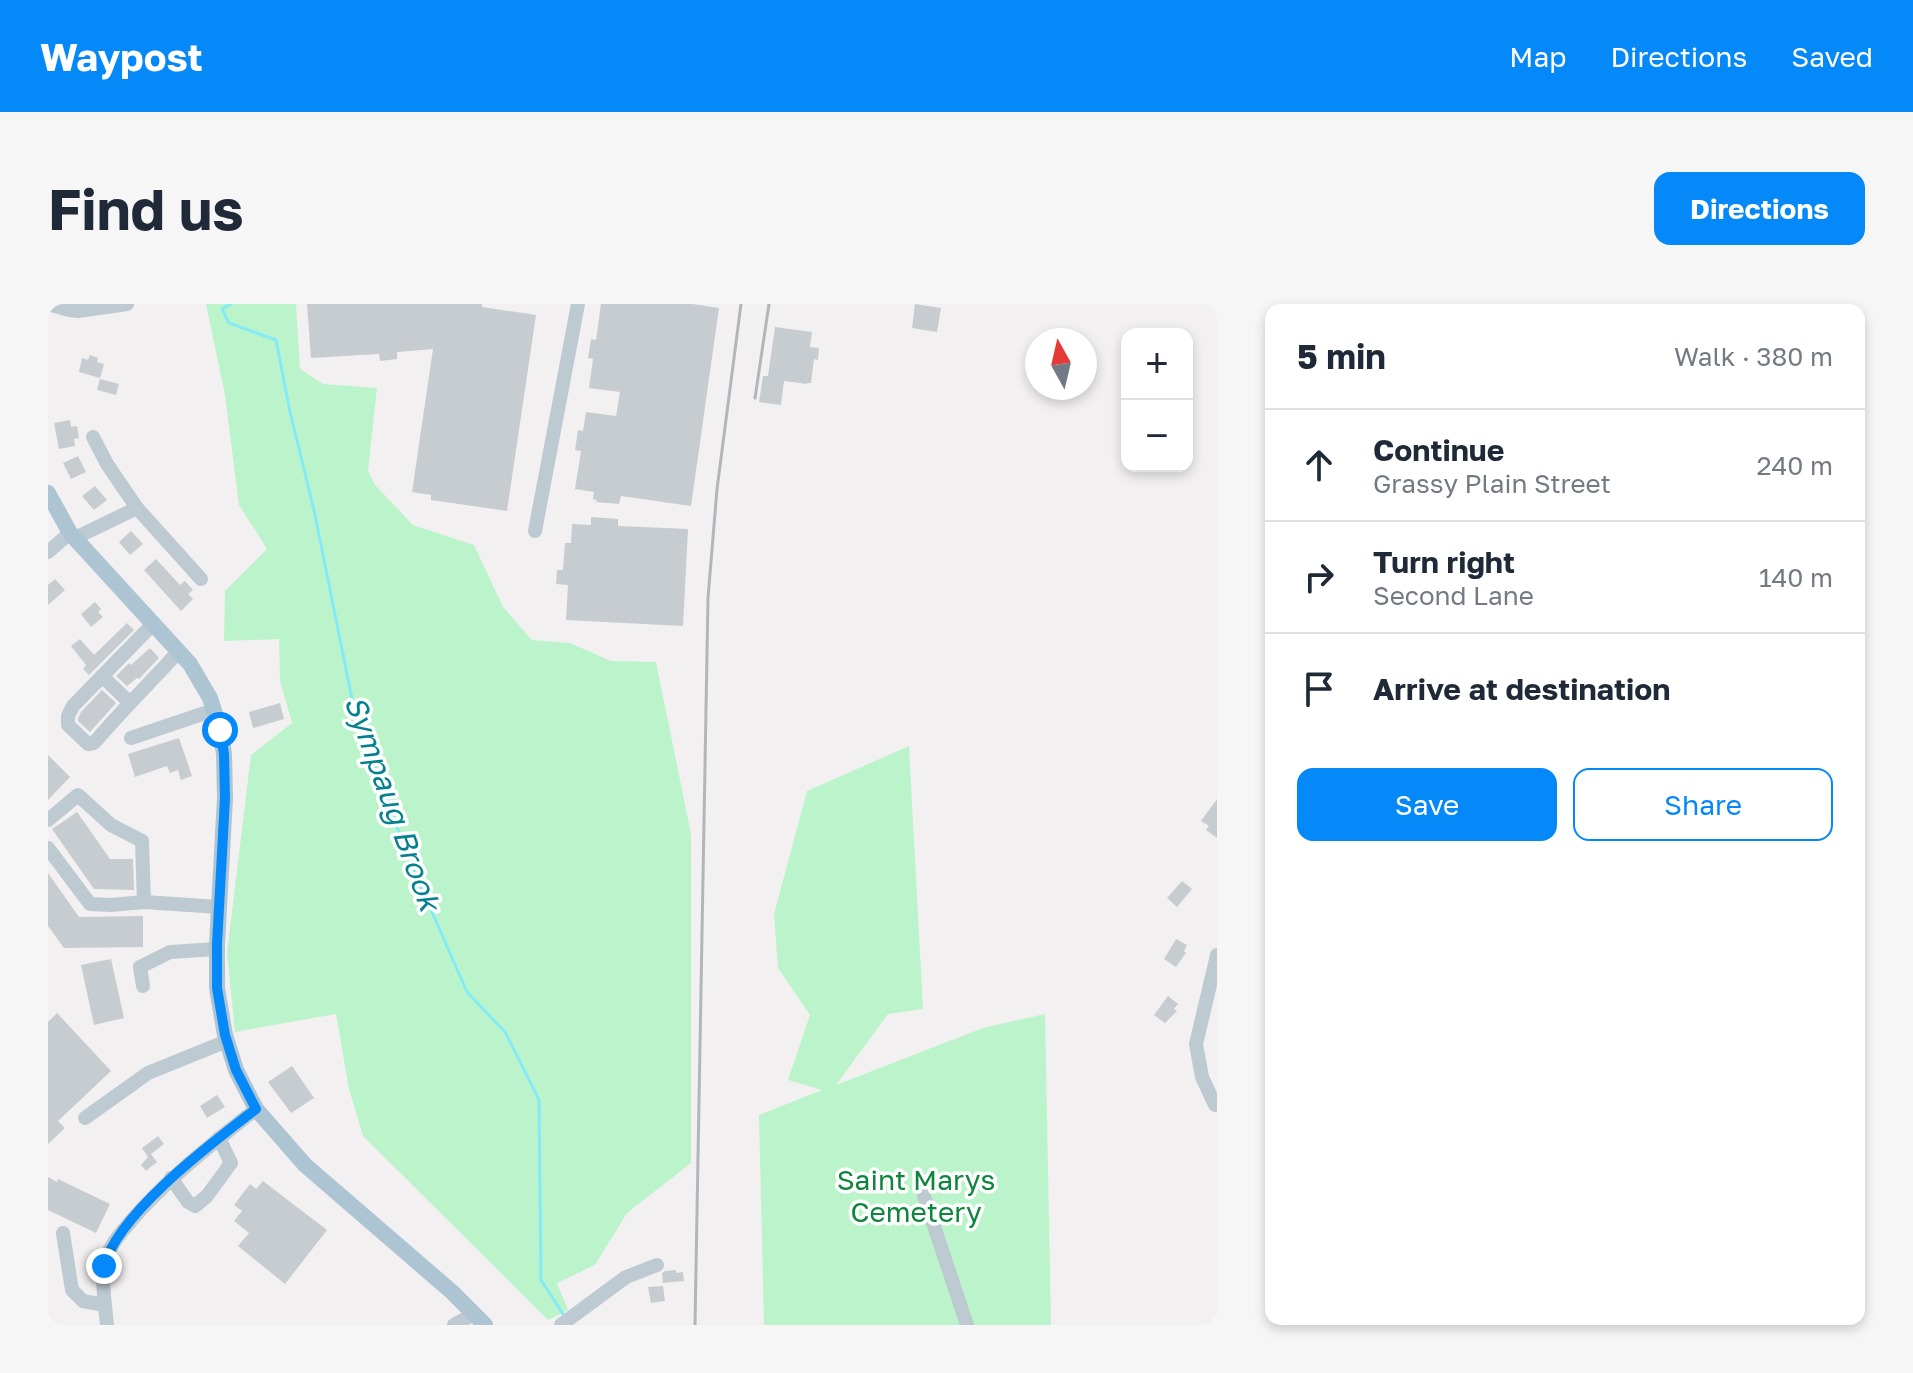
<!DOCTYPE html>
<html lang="en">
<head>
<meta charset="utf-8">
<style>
	body { margin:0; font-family:"Golos Text",sans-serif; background:#f6f6f7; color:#1f2937 }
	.controls { position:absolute; right:24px; top:24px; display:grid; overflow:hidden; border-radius:16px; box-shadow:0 4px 12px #0003 }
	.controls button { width:72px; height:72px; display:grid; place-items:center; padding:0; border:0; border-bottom:2px solid #e0e1e3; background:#fff; color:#1f2937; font:40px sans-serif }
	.compass { position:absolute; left:977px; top:24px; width:72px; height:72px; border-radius:50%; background:#fff; box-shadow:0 4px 12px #0003; rotate:352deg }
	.stop { position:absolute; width:24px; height:24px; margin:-18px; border:6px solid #0588f8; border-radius:50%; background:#fff }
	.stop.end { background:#0588f8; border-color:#fff; box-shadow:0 2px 8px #0008 }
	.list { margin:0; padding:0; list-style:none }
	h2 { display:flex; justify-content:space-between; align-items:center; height:104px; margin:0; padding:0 32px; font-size:34px }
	h2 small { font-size:26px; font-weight:400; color:#747a83 }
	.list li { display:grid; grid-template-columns:52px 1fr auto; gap:24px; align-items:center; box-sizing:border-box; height:112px; padding:0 32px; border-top:2px solid #e0e1e3 }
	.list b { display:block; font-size:30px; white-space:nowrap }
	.list p { margin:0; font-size:26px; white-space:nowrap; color:#747a83 }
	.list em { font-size:26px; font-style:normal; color:#747a83 }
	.actions { display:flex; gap:16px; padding:24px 32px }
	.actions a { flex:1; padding:18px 0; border:2px solid #0588f8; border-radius:16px; text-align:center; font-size:28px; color:#0588f8 }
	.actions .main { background:#0588f8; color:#fff }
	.icon { flex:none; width:44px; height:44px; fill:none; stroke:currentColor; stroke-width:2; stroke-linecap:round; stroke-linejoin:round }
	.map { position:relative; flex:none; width:1169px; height:1021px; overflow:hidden; border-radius:16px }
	header { display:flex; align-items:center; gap:48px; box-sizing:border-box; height:112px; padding:0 40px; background:#0588f8; color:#fff }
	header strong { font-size:38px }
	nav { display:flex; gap:44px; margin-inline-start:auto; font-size:28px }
	.intro { display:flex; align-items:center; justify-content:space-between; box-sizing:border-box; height:192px; padding:0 48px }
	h1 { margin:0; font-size:56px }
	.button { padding:20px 36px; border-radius:16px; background:#0588f8; color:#fff; font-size:28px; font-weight:700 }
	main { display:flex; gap:48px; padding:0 48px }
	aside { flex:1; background:#fff; border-radius:16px; box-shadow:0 4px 12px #0003 }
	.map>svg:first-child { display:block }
	.green { fill:#bbf4cb }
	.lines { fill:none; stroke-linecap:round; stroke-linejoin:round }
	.stream { stroke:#84eaf6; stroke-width:3 }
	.building { fill:#c7ccd0 }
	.minor { stroke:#bdcad1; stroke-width:14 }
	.major { stroke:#adc4d2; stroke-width:16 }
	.rail { stroke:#b2b6bb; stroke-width:3 }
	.route { stroke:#0588f8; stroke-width:10 }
	.labels { text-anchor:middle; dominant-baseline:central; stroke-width:7; stroke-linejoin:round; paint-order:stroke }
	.park-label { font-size:28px; fill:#0d853d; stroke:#fff }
	.water-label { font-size:30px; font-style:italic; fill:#04818f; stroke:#fff }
</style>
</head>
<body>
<header>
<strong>Waypost</strong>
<nav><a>Map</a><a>Directions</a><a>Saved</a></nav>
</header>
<div class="intro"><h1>Find us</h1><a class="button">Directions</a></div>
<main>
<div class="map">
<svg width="1169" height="1021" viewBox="0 0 1169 1021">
	<rect width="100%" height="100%" fill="#f3f0f1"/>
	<g class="green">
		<path d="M158,0H248L252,65L275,80L329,84L320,167L327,181L365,221L426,241L455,303L484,336L522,339L563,357L608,358L643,530V859L579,909L547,961L509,979L520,1006L500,1016L315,832L301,785L288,710L187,728L179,649L203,451L244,419L232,377L231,335L176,337L177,287L219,245L191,201L177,91Z"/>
		<path d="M861,442L875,705L840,710L788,781L935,724L997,710L1003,1021H716L711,811L774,786L740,776L762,711L730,664L726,610L759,487Z"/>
	</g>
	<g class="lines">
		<path class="stream" d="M183,0L174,5L181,19L228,36L242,108L266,206L305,400L359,551L419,688L457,728L491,796L493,976L515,1010"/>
	</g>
	<g class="building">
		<path d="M259,0H434V3L488,11L459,207L383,196V191L364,188L385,45L349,48V55L332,57L331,50L263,54Z"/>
		<path d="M553,0H644L671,4L643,202L573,192L571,200L548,198L549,196L545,195L546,188L527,185L533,147L527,146L530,126L535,127L538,108L568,112L572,88L541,84L545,55L540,54L543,35L548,36Z"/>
		<path d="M867,0L893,4L889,28L864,24Z"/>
		<path d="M727,23L764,28L762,43L771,44L770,56L766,55L763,79H759V80L736,77L733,101L711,98L715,72H720Z"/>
		<path d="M42,51L50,54L49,58L56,60L52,74L31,68L34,54L40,56Z"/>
		<path d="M52,75L71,80L68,91L49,86Z"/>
		<path d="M22,116L23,123L29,122L31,134L26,135L27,142L11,145L6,119Z"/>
		<path d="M30,152L38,168L23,175L15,159Z"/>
		<path d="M47,182L59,196L46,206L34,192Z"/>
		<path d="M543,213L570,215V222L640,225L635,322L518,316L520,281L508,280L509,266H515L517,239H523L524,220L543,221Z"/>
		<path d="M83,227L95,240L82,251L71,238Z"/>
		<path d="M108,255L132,281L137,277L145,286L140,290L145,295L133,307L96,266Z"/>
		<path d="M7,275L17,286L0,301V281Z"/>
		<path d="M47,298L53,305L50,308L55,313L43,323L33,310Z"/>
		<path d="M79,319L86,326L41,371L35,365L38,361L23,342L32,335L46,351Z"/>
		<path d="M102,344L111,354L91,375L89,374L79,382L68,372L81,359L83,361Z"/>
		<path d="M54,386L68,399L42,428L30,417V414L33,408Z"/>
		<path d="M232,399L236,415L205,424L201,408Z"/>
		<path d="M131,434L144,472L133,476L130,466L122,469L119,462L87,473L80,450Z"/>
		<path d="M0,451L22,473L0,496Z"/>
		<path d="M1169,495V534L1158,526L1161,522L1153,517Z"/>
		<path d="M29,508L62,555H85L86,586L46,585L4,525Z"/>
		<path d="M0,569L31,613L95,612V643L16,644L0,622Z"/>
		<path d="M1134,577L1144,585L1129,603L1119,594Z"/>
		<path d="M1128,635L1139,641L1136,647L1138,649L1128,663L1116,655Z"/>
		<path d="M63,655L76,714L46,721L33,661Z"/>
		<path d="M1120,692L1130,700L1126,705L1129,707L1117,719L1106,711Z"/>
		<path d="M9,709L63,767L10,817L17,824L0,840V718Z"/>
		<path d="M244,762L266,794L243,809L220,778Z"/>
		<path d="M169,791L177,803L159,814L152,802Z"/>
		<path d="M110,832L116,840L103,850L109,858L98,867L93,861L100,853L94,844Z"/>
		<path d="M0,873L9,878L10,875L62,900L48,929L0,906Z"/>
		<path d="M215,877L279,926L237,980L190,942L201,929L186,917L194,907L186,901L202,880L208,885Z"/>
		<path d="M628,966V969L635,968L636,977L615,979L614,969L617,967Z"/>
		<path d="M615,982L617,997L603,999L600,983Z"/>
	</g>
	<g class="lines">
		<g class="minor">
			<path d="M0,0L21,6L30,7L79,0"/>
			<path d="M89,204L153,275"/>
			<path d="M487,227L530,0"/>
			<path d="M27,234L89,204L59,160L45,133"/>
			<path d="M0,248L22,229"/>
			<path d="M106,319L25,402L20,412V421L40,440L46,439C73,407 103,378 131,347"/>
			<path d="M54,372L81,398"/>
			<path d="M83,434L166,406"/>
			<path d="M0,516L30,491L63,521L94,537L96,598"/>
			<path d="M0,544L42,600L63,601L96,598L171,603"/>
			<path d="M95,682L92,663L122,648L169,645"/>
			<path d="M1167,801L1154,773L1148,740L1169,651"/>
			<path d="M37,814L100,769L179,737"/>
			<path d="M123,874L140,898L147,902L159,892L183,859L171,834"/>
			<path d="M876,892L919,1021"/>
			<path d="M15,929L24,986L35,997L57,1001"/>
			<path d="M59,1021C57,998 52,975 59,953C63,939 74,928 83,917C120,874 164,840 208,805"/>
			<path d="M406,1021L426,1010"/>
			<path d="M513,1021L578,973L609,961"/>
		</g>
		<path class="major" d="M0,189L22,229L142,360L162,394L172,426L176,450L177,494L169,640V684L177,731L188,766L208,805L257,861L404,988L437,1021"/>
		<g class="rail">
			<path d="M707,94L721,0"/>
			<path d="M647,1021L660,294L669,185L693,0"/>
		</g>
	</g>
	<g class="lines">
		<path class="route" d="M56,962C71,908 164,839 208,805L188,766L177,731L169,684V640L177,494L176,450L172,426"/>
	</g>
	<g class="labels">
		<g class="park-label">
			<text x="868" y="875">Saint Marys<tspan x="868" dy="32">Cemetery</tspan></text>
		</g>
		<g class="water-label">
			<text transform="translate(345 499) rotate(70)">Sympaug Brook</text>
		</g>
	</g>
</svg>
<div class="controls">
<button>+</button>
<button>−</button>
</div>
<svg class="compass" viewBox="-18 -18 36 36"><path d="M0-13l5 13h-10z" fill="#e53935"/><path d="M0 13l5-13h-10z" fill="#747a83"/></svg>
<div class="stop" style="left:172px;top:426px"></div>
<div class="stop end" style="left:56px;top:962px"></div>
</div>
<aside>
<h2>5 min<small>Walk · 380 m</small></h2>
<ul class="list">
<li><svg class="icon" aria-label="ahead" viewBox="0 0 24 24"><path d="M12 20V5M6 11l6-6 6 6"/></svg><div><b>Continue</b><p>Grassy Plain Street</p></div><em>240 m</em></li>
<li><svg class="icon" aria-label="right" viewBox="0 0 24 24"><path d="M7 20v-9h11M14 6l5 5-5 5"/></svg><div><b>Turn right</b><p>Second Lane</p></div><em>140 m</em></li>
<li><svg class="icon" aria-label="arrive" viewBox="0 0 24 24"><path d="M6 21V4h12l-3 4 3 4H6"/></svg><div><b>Arrive at destination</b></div></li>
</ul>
<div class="actions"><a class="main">Save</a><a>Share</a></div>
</aside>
</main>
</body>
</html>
